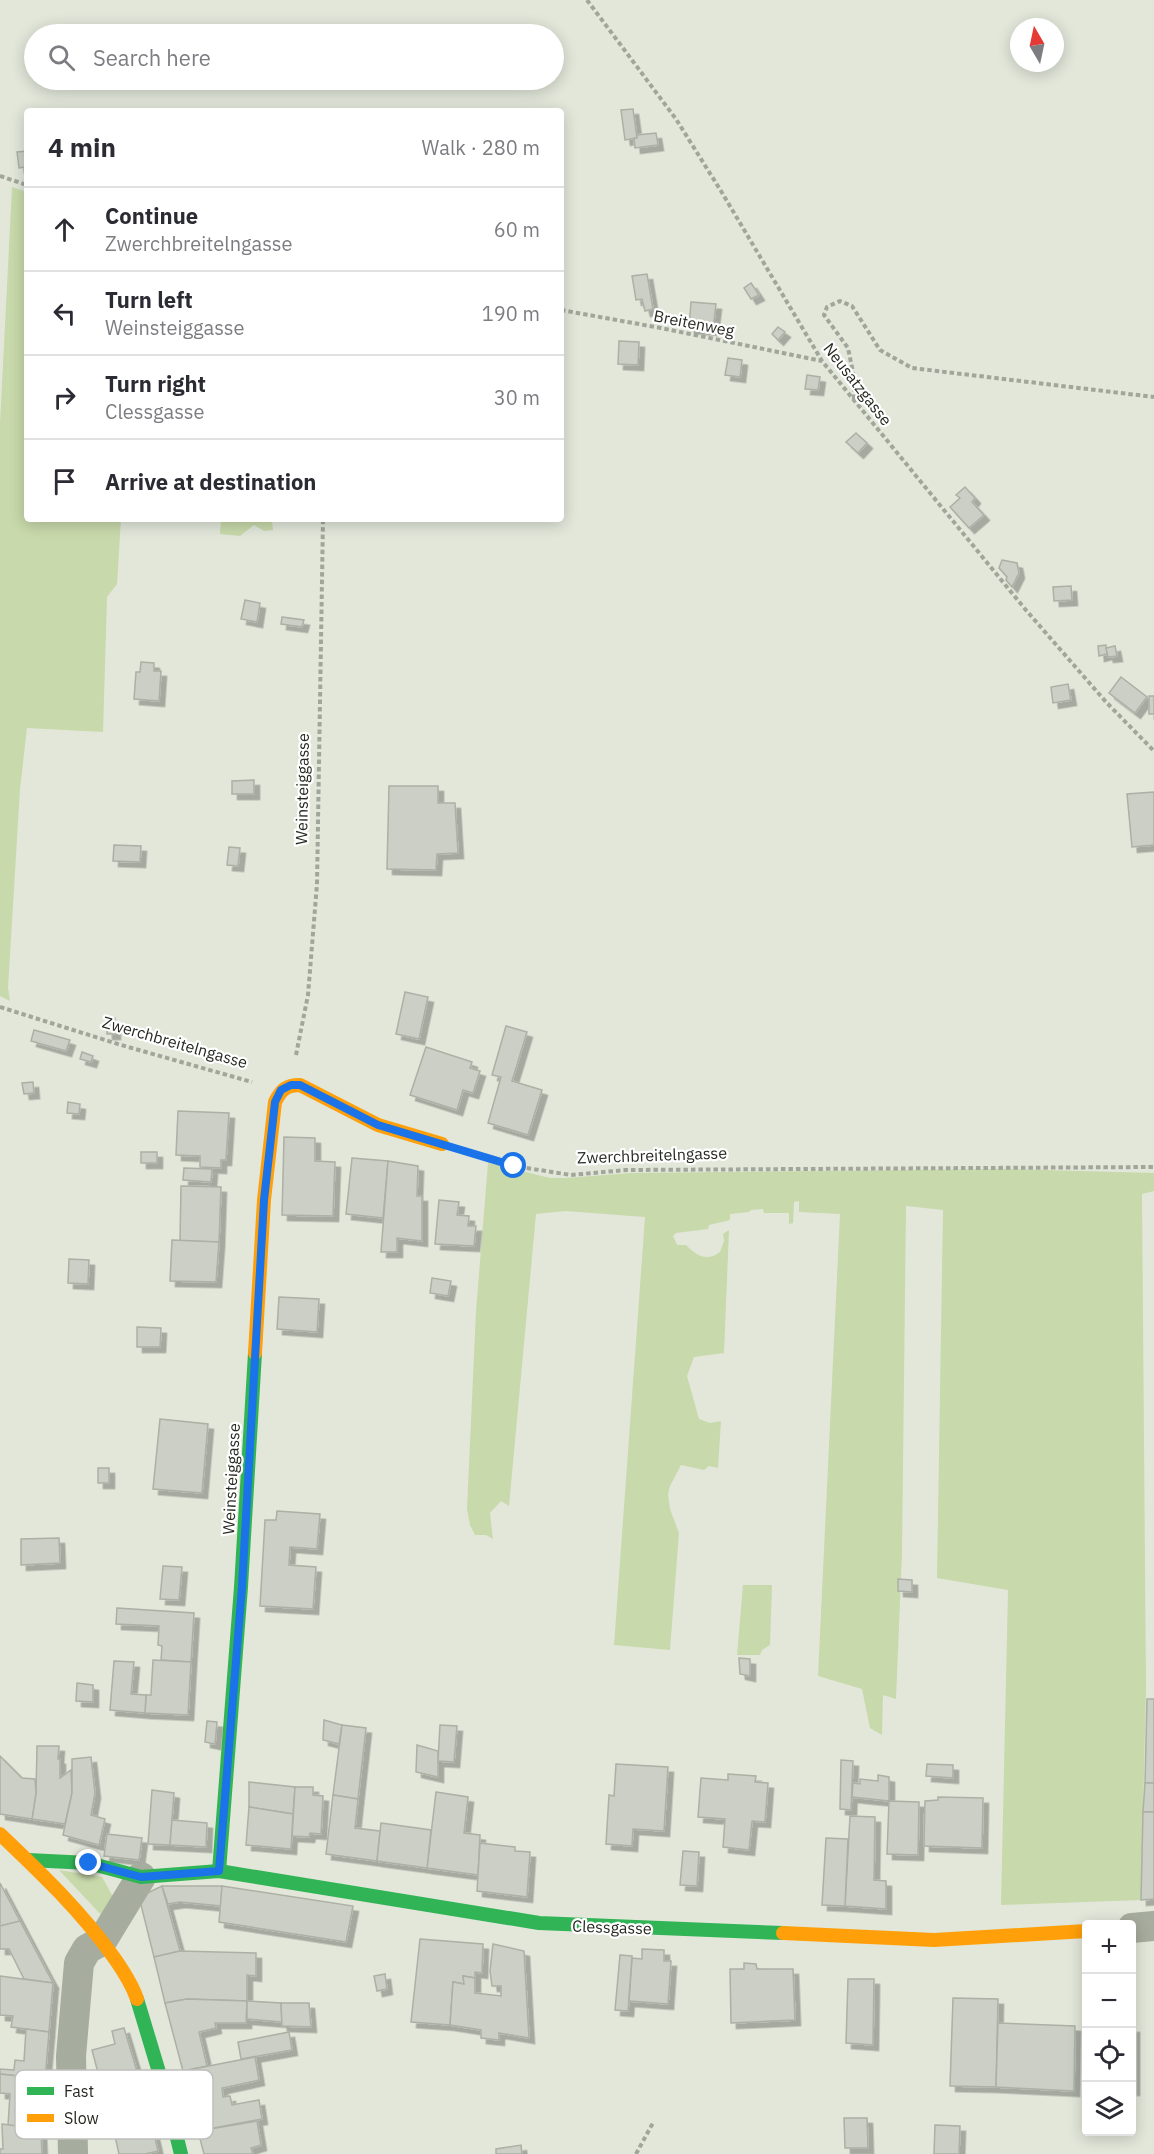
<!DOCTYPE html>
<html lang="en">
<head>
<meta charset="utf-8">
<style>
	body { margin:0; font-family:"IBM Plex Sans",sans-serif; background:#f2f2f3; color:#2b2b33 }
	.controls { position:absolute; right:18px; bottom:18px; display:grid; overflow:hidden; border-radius:6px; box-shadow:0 3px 15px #0003 }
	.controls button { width:54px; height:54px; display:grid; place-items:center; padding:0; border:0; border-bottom:2px solid #e1e1e2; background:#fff; color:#2b2b33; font:30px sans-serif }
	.compass { position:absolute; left:1010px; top:18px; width:54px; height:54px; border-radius:50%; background:#fff; box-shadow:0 3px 15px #0003; rotate:351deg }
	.stop { position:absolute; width:18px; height:18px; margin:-14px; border:4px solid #1a73e8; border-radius:50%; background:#fff }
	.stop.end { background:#1a73e8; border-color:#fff; box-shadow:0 2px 6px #0008 }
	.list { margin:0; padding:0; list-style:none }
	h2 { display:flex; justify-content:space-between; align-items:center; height:78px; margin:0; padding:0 24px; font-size:26px }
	h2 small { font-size:20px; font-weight:400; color:#7c7c81 }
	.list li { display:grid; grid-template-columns:39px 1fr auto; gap:18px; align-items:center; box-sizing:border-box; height:84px; padding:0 24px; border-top:2px solid #e1e1e2 }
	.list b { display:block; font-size:22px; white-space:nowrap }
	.list p { margin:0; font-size:20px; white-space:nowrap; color:#7c7c81 }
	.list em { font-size:20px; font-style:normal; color:#7c7c81 }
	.icon { flex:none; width:33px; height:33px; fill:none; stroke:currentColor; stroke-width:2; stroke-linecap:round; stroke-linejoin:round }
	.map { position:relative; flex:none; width:1154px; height:2154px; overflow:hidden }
	.search { position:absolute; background:#fff; box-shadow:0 3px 15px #0003; left:24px; top:24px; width:540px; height:66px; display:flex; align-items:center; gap:15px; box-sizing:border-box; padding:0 21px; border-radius:33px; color:#7c7c81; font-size:22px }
	.panel { position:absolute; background:#fff; box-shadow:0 3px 15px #0003; left:24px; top:108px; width:540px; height:414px; border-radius:6px }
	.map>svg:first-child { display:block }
	.green { fill:#c8d9ab }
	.building { fill:#cbcfc5; stroke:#acb0a5; stroke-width:1.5; filter:url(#shadow) }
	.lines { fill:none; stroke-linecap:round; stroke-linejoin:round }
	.path { stroke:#a1a69a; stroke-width:4; stroke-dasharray:4.5 3; stroke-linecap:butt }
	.street { stroke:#a6ac9e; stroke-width:30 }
	.fast { stroke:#30b455; stroke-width:14 }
	.slow { stroke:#ff9f0a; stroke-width:14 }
	.route { stroke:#1a73e8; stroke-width:8 }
	.labels { text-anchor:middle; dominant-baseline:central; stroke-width:4.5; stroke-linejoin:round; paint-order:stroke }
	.street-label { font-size:16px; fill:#262920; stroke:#fff }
	.key { fill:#fff; stroke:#bebfbc; stroke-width:1.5 }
	.key-label { font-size:16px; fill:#262920 }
</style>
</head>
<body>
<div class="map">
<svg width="1154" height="2154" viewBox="0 0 1154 2154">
	<defs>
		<filter id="shadow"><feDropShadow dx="5.5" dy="5.5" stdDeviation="0" flood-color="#0004"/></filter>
	</defs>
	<rect width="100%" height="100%" fill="#e2e7da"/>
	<g class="green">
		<path d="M12,187L27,192V519H121L117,584L107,597L103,732L27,728L20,789L8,988L10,1001L0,996V424Z"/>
		<path d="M221,519H267L272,521L273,530L264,531L254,525L240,536L220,534Z"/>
		<path d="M488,1163L550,1178H566L631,1173L1007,1169L1154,1173V1191L1142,1194L1146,1687L1141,1900L1001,1905L1008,1590L937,1578L943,1210L906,1206L902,1553L896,1699L883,1695L882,1735L870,1728L862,1689L818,1676L840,1214L799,1212V1201L794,1202L793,1223L789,1224V1213H764L763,1209L751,1210L749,1212L730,1214V1220L709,1225L708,1229L676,1233L673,1236L677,1245H686C697,1256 707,1262 720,1252L724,1241L723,1234L729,1230L724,1353L694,1357L687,1376L699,1419L710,1423L721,1421L718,1468L709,1466L704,1470L681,1465L670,1486L668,1494L670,1509L679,1533L670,1650L614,1645L645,1217L565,1211L536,1214L509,1506L501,1501L490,1513L493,1539L486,1535H475L470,1525L467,1509L476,1311Z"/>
		<path d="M743,1585H772L770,1645L762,1650L760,1655H737Z"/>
		<path d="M59,1870L102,1877L116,1902L105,1919Z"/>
	</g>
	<g class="building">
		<path d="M633,109L637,138L625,140L621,110Z"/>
		<path d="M656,133L658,145L635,148L634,138H637V135Z"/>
		<path d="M27,151V167L19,168L17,152Z"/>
		<path d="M647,274L653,309L645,311L642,299L636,300L632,276Z"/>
		<path d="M751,283L759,295L751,299L744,288Z"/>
		<path d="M691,302L716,304L713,330L689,328Z"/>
		<path d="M778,327L785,332L778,340L772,334Z"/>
		<path d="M619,341L639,342L638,365L618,364Z"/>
		<path d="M728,358L742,360L740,377L725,375Z"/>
		<path d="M807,375L820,377L818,390L805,389Z"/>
		<path d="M856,433L867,443L858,453L846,442Z"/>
		<path d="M965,487L975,498L972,502L984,515L969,528L950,507L960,498L956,495Z"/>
		<path d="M1002,560L1017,563L1019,573L1012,587L1006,580L1007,577L999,568Z"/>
		<path d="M1071,586L1072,600L1054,601L1053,587Z"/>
		<path d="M245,600L260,603L257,622L241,619Z"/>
		<path d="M282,617L304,620L302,627L281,624Z"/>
		<path d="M1106,645L1107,654L1099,656L1098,646Z"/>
		<path d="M1115,646L1117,656L1108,657L1106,648Z"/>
		<path d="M141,662L154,663V671H161L159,701L134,699L136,672H140Z"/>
		<path d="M1121,677L1147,697L1135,713L1109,693Z"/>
		<path d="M1068,684L1071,700L1053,703L1051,687Z"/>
		<rect x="1149" y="696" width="5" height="18"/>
		<path d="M254,780V794H232V781Z"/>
		<path d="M389,786H438V803H455L458,853L437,854L436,870L387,869Z"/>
		<path d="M1154,792V845L1132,847L1127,794Z"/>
		<path d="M114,845L141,846L140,862L113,861Z"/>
		<path d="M229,847L240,848L238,866L227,865Z"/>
		<path d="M405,992L428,997L419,1039L396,1034Z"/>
		<path d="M115,1018V1034H107V1019Z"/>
		<path d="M506,1026L527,1032L512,1081L542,1090L528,1135L488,1123L501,1077L492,1075Z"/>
		<path d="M34,1030L70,1040L66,1051L31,1041Z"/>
		<path d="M426,1047L472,1062L470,1068L480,1071L473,1093L463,1090L457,1110L410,1095Z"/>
		<path d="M82,1052L93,1056L91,1062L80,1059Z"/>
		<path d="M33,1082L34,1093L24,1094L22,1083Z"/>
		<path d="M68,1102L80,1104L79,1114L67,1113Z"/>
		<path d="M178,1111L229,1113L226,1160H221V1168L200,1167V1156L176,1155Z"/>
		<path d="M284,1137L315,1138V1161L335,1162L333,1216L282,1215Z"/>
		<rect x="141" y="1152" width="16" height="11"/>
		<path d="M352,1158L388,1161L383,1218L346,1214Z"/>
		<path d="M388,1161L418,1166L417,1196H422V1241L397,1238V1252H381Z"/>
		<path d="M184,1168L212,1169L211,1182L183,1180Z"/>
		<path d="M181,1186L221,1187L219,1242L180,1241Z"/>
		<path d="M439,1200L459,1202L457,1215L469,1216L468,1226H476L474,1246L435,1244Z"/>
		<path d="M172,1240L219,1242L216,1282L170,1281Z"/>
		<path d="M69,1259L89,1260L88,1284L68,1283Z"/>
		<path d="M432,1278L451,1281L448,1296L430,1293Z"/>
		<path d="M279,1297L319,1299L317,1332L277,1329Z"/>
		<path d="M137,1327L161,1328L160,1347H137Z"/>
		<path d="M160,1419L208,1424L202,1493L153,1489Z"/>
		<rect x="98" y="1468" width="11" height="15"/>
		<path d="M277,1511L320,1514L317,1549L290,1547L289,1565L316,1567L313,1609L260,1606L265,1520H276Z"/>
		<path d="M59,1538L60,1563L21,1565V1539Z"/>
		<path d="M163,1566L182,1567L179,1600L160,1599Z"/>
		<path d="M898,1579L912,1580V1592L898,1591Z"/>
		<path d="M117,1608L194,1613L191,1662L161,1660L162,1646L158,1645L159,1626L116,1624Z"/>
		<path d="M739,1658L750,1659V1676L740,1674Z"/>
		<path d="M153,1660L191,1662L188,1715L145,1713L146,1695H151Z"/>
		<path d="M114,1661L134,1662L131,1694L146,1695L145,1713L110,1710Z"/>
		<path d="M77,1683L93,1685V1702L76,1701Z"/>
		<path d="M1147,1699H1154V1783H1145Z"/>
		<path d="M324,1720L342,1725L339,1744L323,1740Z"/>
		<path d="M207,1721L217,1722L215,1744L205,1742Z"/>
		<path d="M342,1725L366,1728L358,1799L333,1795Z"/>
		<path d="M440,1725L457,1726L454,1762L438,1761Z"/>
		<path d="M417,1745L438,1751V1777L416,1772Z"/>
		<path d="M37,1746H59L58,1759H60V1778L71,1770L72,1793L65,1824L32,1819L36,1793Z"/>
		<path d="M0,1756L22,1778L35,1779L36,1793L32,1819L0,1814Z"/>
		<path d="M91,1757L95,1793L91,1815L105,1819L99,1845L63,1835L72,1793V1759Z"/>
		<path d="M841,1760L853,1761L851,1810L840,1809Z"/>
		<path d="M616,1764L668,1767L664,1831L633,1829L632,1846L606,1844L609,1795L614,1796Z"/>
		<path d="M927,1764L953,1765V1778L926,1776Z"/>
		<path d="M728,1774L756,1776L755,1782L768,1783L765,1822L752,1821L749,1850L723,1847L725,1819L698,1817L701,1778L728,1780Z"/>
		<path d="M878,1775L889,1777V1801L852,1797L853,1783L860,1784V1779L878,1781Z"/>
		<path d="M249,1782L295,1787L293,1814L249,1807Z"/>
		<path d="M1145,1783H1154V1812H1143Z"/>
		<path d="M295,1787H313V1795L323,1796L321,1834L310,1833L309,1837L292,1836Z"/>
		<path d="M152,1790L174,1793L170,1845L148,1844Z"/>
		<path d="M436,1792L468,1797L464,1833L480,1835L478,1875L427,1868Z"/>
		<path d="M333,1795L358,1799L355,1828L380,1831L377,1861L326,1854Z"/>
		<path d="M938,1797L983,1798L982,1848L924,1846L925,1801L938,1800Z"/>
		<path d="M889,1801L919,1802L918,1855L887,1854Z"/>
		<path d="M249,1807L293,1814L291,1849L246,1845Z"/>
		<path d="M1143,1812H1154V1899L1141,1900Z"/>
		<path d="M850,1816L875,1817L874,1880L886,1881V1909L845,1906Z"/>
		<path d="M172,1820L207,1823L206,1847L170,1845Z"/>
		<path d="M381,1823L431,1830L427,1868L377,1861Z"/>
		<path d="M107,1834L142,1838L139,1860L104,1856Z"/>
		<path d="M826,1838L848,1839L845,1906L822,1905Z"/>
		<path d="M480,1843L515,1847V1851L530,1852L527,1897L477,1891Z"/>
		<path d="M683,1851L699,1852L697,1886L680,1885Z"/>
		<path d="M0,1883L20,1921L0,1926Z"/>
		<path d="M162,1886L180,1951L154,1957L139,1897Z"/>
		<path d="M162,1886H222L221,1906L180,1902L168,1904Z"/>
		<path d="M222,1886L353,1906L346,1942L219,1922Z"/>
		<path d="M20,1921L53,1983L24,1979L9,1949H0V1926Z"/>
		<path d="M420,1939L483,1944L482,1973L475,1972V1978L463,1976L464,1984L453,1982L450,2025L411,2022Z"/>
		<path d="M493,1944L524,1951L529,2038L499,2033V2040L481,2038V2030L450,2025L453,1982L464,1984L463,1976L475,1978V1993L501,1996V1986H492L490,1971Z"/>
		<path d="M642,1949L664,1950V1961H671L668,2004L629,2001L632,1958L642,1959Z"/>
		<path d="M180,1951L256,1953V1976L247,1975V2001L187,1999L165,2003L154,1957Z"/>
		<path d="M620,1955L632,1956L628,2011L615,2010Z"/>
		<path d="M744,1963L756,1964L757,1969H793L795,2020L731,2023L730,1969H744Z"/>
		<path d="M385,1974L387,1989L377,1991L374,1976Z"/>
		<path d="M0,1976L53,1983L49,2032L11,2027L13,2016L0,2015Z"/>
		<path d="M848,1979H874L873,2045L846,2043Z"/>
		<path d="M953,1998L998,1999L996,2087L950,2086Z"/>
		<path d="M187,1999L247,2001L246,2023H215L216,2028L199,2032L207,2066L183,2071L165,2003Z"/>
		<path d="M247,2001L281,2003L282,2022L247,2019Z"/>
		<path d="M281,2003H309L311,2027L282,2026Z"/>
		<path d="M998,2023L1075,2026L1074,2091L996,2087Z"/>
		<rect x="1132" y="2027" width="2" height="63"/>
		<path d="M124,2028L139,2078L102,2088L92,2050L115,2044L112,2031Z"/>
		<path d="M26,2029L49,2032L45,2079L0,2074V2069L14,2070L15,2060L24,2061Z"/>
		<path d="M289,2032L292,2050L241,2059L238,2042Z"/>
		<path d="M255,2057L259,2080L222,2088L223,2097L230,2096L232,2105L259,2100L262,2119L198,2131L183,2071Z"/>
		<path d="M0,2074L45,2079L41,2129L8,2125L10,2094L0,2093Z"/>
		<path d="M149,2113L158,2151L145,2154H119L112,2123Z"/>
		<path d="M844,2118H867L868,2148H845Z"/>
		<path d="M257,2121L261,2145L251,2148L253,2154H204L198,2131Z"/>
		<path d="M2,2124L41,2129L42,2154H0V2149H3Z"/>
		<path d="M935,2125L960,2126L959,2154H934Z"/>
		<path d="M521,2145L522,2154H496V2149Z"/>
	</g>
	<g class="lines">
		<g class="path">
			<path d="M587,0L676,119L721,191L822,361L1025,609L1106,702L1154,751"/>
			<path d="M0,176L27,185"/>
			<path d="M561,310L661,328L822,361"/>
			<path d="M854,399V377L848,348L824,315L827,307L840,301L852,306L880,350L912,368L1154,397"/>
			<path d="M0,1007L121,1045L252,1082"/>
			<path d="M296,1055L308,995L317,884L323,519"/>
			<path d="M469,1152L514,1166L571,1175L626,1170L1154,1167"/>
			<path d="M636,2154L654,2121"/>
		</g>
		<g class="street">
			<path d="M1132,1928L1154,1926"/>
			<path d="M73,2154L71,2056L79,1963L87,1949L102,1941L141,1877"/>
		</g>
		<g class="fast">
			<path d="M28,1860L89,1863L141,1877L219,1871L539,1923L783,1933"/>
			<path d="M219,1871L241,1587L255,1353"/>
			<path d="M137,1999L168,2102L181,2154"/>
		</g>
		<g class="slow">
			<path d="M255,1353L264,1200L275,1102C281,1090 286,1085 300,1085L378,1125L442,1144"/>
			<path d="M0,1834C41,1873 82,1912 115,1959C124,1972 132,1984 137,1999"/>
			<path d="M783,1933L934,1940L1086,1931"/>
		</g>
	</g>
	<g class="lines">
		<path class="route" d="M89,1863L141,1877L219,1871L242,1587L264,1200L275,1102L281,1090L291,1085H300L378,1125L514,1166"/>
	</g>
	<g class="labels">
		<g class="street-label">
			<text transform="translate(694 323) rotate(11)">Breitenweg</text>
			<text transform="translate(858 384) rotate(52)">Neusatzgasse</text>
			<text transform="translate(302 789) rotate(-89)">Weinsteiggasse</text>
			<text transform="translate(175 1042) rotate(16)">Zwerchbreitelngasse</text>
			<text transform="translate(652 1155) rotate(-2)">Zwerchbreitelngasse</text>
			<text transform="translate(231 1479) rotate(-87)">Weinsteiggasse</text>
			<text transform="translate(612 1927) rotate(2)">Clessgasse</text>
		</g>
	</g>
	<rect x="15" y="2070" width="198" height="69" rx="9" class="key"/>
	<rect x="27" y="2087" width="27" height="8" fill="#30b455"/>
	<rect x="27" y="2114" width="27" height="8" fill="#ff9f0a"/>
	<g class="key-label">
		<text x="64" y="2097">Fast</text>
		<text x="64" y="2124">Slow</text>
	</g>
</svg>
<div class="controls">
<button>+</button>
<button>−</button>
<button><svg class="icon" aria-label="locate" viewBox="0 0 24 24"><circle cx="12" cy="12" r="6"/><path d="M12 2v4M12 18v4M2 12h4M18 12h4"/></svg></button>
<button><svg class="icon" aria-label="layers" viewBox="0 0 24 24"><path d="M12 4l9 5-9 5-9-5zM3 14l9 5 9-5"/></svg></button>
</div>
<svg class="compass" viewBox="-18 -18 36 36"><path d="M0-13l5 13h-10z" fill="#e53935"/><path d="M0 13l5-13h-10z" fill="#7c7c81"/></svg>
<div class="stop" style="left:514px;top:1166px"></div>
<div class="stop end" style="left:89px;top:1863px"></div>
<div class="search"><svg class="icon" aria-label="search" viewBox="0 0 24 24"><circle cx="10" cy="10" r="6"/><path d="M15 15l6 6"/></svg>Search here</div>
<section class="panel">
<h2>4 min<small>Walk · 280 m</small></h2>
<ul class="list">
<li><svg class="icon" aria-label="ahead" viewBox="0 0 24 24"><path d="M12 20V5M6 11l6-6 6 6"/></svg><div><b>Continue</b><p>Zwerchbreitelngasse</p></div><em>60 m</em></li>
<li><svg class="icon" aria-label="left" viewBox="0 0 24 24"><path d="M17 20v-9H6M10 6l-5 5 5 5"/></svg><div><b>Turn left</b><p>Weinsteiggasse</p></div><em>190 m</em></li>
<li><svg class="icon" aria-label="right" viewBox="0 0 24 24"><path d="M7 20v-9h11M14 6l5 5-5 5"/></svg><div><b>Turn right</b><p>Clessgasse</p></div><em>30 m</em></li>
<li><svg class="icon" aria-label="arrive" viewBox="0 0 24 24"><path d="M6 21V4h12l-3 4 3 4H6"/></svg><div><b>Arrive at destination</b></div></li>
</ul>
</section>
</div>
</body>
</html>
